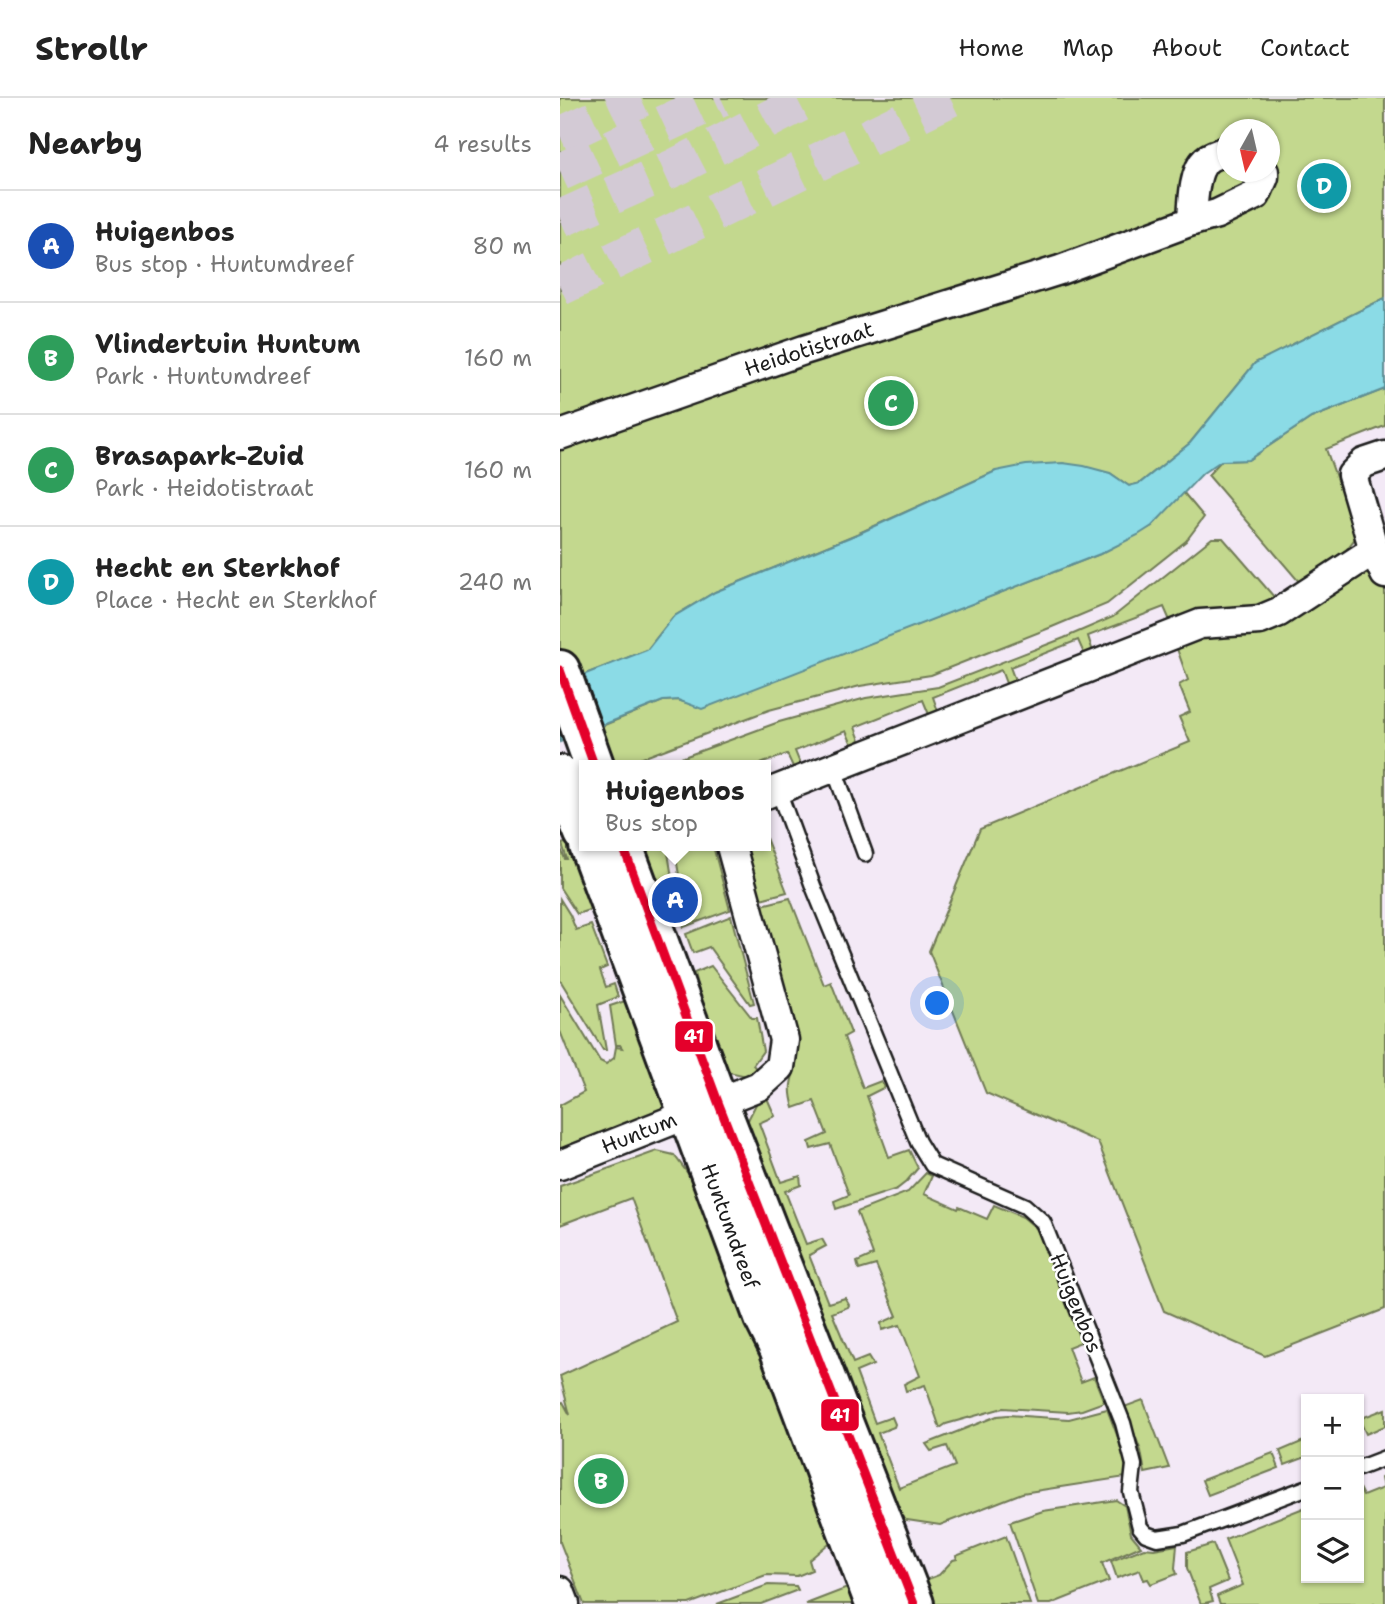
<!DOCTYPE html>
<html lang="en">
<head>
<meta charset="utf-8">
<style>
	body { margin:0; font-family:"Shantell Sans",sans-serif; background:#f2f2f2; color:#222 }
	.controls { position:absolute; right:21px; bottom:21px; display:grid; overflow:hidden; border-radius:0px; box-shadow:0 2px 5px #0004 }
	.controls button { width:63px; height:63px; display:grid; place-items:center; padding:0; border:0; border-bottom:2px solid #e0e0e0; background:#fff; color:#222; font:35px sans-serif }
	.compass { position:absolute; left:657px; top:21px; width:63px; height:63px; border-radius:50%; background:#fff; box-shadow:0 2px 5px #0004; rotate:188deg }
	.you { position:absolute; left:378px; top:906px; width:24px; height:24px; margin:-18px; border:5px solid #fff; border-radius:50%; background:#1a73e8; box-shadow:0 0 0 10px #1a73e833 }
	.badge { display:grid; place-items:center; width:46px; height:46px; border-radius:50%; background:#d93025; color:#fff; font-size:23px; font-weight:700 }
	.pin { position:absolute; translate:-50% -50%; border:4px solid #fff; box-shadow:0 2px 7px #0006 }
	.popup { position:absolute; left:19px; top:662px; width:192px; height:91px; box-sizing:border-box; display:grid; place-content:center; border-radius:0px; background:#fff; filter:drop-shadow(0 2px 5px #0005); font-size:23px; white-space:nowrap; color:#767676 }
	.popup b { font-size:26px; color:#222 }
	.popup::after { content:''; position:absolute; left:50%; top:100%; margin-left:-14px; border:14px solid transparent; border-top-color:#fff }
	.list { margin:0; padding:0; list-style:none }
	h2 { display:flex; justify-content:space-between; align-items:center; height:91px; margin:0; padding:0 28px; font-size:30px }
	h2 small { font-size:23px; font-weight:400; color:#767676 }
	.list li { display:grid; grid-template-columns:46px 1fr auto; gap:21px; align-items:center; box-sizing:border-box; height:112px; padding:0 28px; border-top:2px solid #e0e0e0 }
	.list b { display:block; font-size:26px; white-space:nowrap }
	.list p { margin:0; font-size:23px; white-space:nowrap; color:#767676 }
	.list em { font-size:23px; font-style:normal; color:#767676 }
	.icon { flex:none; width:38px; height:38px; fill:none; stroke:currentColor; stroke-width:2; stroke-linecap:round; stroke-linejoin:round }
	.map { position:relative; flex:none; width:825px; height:1506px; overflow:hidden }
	header { display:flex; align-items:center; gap:42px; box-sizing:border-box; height:98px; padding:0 35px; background:#fff; border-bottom:2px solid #e0e0e0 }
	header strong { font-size:33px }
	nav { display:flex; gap:38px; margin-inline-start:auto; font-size:24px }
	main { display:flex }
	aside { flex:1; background:#fff }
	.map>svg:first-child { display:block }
	.green { fill:#c3d88e; stroke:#707a55; stroke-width:2; fill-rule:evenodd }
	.water { fill:#8bdbe6; stroke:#5f8f95; stroke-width:2 }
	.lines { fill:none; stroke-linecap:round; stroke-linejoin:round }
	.highway-tunnel { stroke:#d3cad5; stroke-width:38; stroke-dasharray:38 19; stroke-linecap:butt }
	.lane-casing { stroke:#1c1c1c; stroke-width:19 }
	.street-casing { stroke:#1c1c1c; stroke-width:33 }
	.secondary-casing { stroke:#1c1c1c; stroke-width:44 }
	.lane { stroke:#fff; stroke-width:14 }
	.street { stroke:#fff; stroke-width:28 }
	.secondary { stroke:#fff; stroke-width:38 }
	.bus-1-casing { stroke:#fff; stroke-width:14 }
	.bus-1 { stroke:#e4002b; stroke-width:9 }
	.labels { text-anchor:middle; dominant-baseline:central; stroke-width:5; stroke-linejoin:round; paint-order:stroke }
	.street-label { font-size:21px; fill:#1c1c1c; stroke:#fff }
	.line-badge { stroke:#fff; stroke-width:2.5 }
	.badge-label { font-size:19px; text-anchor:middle; font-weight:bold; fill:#fff }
</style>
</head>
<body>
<header>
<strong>Strollr</strong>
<nav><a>Home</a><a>Map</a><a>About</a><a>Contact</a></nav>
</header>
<main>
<aside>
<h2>Nearby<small>4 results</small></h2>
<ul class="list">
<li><span class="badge" style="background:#1a4fb4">A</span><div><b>Huigenbos</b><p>Bus stop · Huntumdreef</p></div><em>80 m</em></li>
<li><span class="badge" style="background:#2e9e5b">B</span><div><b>Vlindertuin Huntum</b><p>Park · Huntumdreef</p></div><em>160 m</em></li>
<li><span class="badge" style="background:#2e9e5b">C</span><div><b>Brasapark-Zuid</b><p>Park · Heidotistraat</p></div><em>160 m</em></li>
<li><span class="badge" style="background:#0f9aa8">D</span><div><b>Hecht en Sterkhof</b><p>Place · Hecht en Sterkhof</p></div><em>240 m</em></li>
</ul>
</aside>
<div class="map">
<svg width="825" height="1506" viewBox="0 0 825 1506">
	<rect width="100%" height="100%" fill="#f3e9f6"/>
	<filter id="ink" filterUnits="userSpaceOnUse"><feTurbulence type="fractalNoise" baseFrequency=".0143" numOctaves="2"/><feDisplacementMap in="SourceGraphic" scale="14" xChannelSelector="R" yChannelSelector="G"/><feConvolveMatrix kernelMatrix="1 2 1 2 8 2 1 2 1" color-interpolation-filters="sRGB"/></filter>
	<g filter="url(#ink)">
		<g class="green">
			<path d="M0,0H825V200L695,265L630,345L580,385L569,388L550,375L436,373L299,435L155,494L113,519L87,552L0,586ZM668,32H710V74H668Z"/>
			<path d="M825,291V328L766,351L797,438L786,452L740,485L648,377L661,363L688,362L751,320Z"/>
			<path d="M623,394L644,419L626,443L547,506L492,529L371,577L300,588L209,612L64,667H52L37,630L103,603L118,602L142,610L540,456L592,428Z"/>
			<path d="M652,440H663L715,500L713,506L611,525L604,509L528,538L533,554L525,558L518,542L450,569L456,585L447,588L441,572L373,599L379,616L370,619L363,602L295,629L301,645L293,649L286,633L235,653L241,668L234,671L227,656L198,667H102L219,624L306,600L378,589L504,540L553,519Z"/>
			<path d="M808,476L823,486L825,493V1211L705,1258L604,1213L538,1044L426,995L369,853L420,731L630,644L619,619L630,614L619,587L628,582L615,545L793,477Z"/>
			<path d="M206,740L227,794L197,802L182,748H206Z"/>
			<path d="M14,742L32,811L17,816L0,790V749L5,761H7L2,746Z"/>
			<path d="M77,748H107L112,780L98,786Z"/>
			<path d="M114,748H153L170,812L124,829L118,815L132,809L119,777Z"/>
			<path d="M230,800L264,887L271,884L291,935L284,939L303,990L321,983L325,989L307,998L329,1059L349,1052L358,1070L346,1084L337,1091L276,1111L274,1103L289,1097L270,1046L251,1051L249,1044L267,1036L254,1003L234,1010C226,982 235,981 237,957L198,808Z"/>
			<path d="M0,801L10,817L16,832L31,827L47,869L40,872L46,889L54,886L58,899L38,907L46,952H43L0,882Z"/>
			<path d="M171,818L194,905L190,906L149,849L133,855L126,836Z"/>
			<path d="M151,868L192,920H197L203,953L193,967L199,974L187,978L164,973L148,934L134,875Z"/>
			<path d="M0,897L40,963L46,966L54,960L56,949L62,950L60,947H56L50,908L68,902L111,996L102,1017L0,1057V1007L24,994L0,933Z"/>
			<path d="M207,1000L215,1018L199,1025L221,1084L240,1078L241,1087L225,1093L246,1146L262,1141L266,1148L249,1157L268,1205L285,1200L289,1207L288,1209L272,1215L293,1265L308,1259L313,1267L296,1274L315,1325L332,1319L335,1326L334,1329L318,1335L339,1390L395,1368L387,1348L371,1353L366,1346L437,1318L448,1317L509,1321L547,1311L565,1358L566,1379L462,1395L380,1427L334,1420L185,1028L197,1004Z"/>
			<path d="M97,1053L114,1057L129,1077L182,1212L279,1441L268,1446L249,1462L252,1472L237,1478L206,1477L129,1506H24L0,1444V1305L3,1304L10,1317L0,1278L117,1224L71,1100L0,1127V1088Z"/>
			<path d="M366,1075L372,1078L364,1096L398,1111L399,1109L427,1121L434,1107L463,1119L477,1131L521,1244L508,1249L521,1284L534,1279L544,1304L522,1312L508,1314L443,1310L386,1326L380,1330L365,1287L346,1293L344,1286L360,1278L340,1227L322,1232L321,1225L337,1218L316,1167L299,1172L297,1164L313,1157L297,1114L348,1094Z"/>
			<path d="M583,1302L609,1370L585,1375L581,1353L564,1309Z"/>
			<path d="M825,1311V1328L806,1336L799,1321Z"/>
			<path d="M746,1342V1359L725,1367L720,1353Z"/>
			<path d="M713,1355L719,1370L648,1397L642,1382Z"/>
			<path d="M825,1378V1506H660L657,1498L683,1487L665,1441L746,1409V1480H799V1390L803,1398L823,1390L821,1380Z"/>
			<path d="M556,1402L565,1408L571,1436L581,1448L542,1465L549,1483L491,1506H478L450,1424L483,1413Z"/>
			<path d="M446,1438L470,1506H368L360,1484L379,1477L393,1462L397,1461L396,1458Z"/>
			<path d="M653,1446L668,1483L649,1491L653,1503L641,1506L627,1470V1454Z"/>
			<path d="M617,1447L615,1470L617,1476L591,1486L588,1481L584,1482L580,1472L557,1480L551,1463L584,1450L594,1451Z"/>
			<path d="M208,1487L236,1488L238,1492L201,1506H157Z"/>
			<path d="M290,1489L297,1506H246Z"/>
		</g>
		<path class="water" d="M825,200V291L751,320L688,362L661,363L643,375L592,428L578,437L540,456L142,611L118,602L103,603L0,644V586L87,552L113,519L155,494L300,435L436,373L466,367L503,365L524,368L550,375L569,388L580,385L630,345L695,265Z"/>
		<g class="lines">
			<g class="highway-tunnel">
				<path d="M0,38L81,0"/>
				<path d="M0,74L161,0"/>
				<path d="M0,121L116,69L250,0"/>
				<path d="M0,189L390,0"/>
			</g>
			<g class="lane-casing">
				<g id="lane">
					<path d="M273,668L305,756"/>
					<path d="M218,692L253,788L358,1044L372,1067L465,1108L483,1124L563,1325L574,1367L571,1394L580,1429L586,1436L597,1440L623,1436L746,1390"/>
					<path d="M799,1370L825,1360"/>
				</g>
			</g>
			<g class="street-casing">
				<g id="street">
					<path d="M632,123C633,106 633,74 646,62C651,57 662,55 668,52"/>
					<path d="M0,337L244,252L500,172L632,123L657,116L696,97L704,79V74"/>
					<path d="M825,358L804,365L792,377L814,452L825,476"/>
					<path d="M206,696L640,526L700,522L719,514L814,452"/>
					<path d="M0,1067L199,988L220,969L224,942L171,748"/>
					<path d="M0,1493L5,1506"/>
				</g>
			</g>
			<g class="secondary-casing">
				<g id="secondary">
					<path d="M0,572L34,667"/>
					<path d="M0,677L24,735"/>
					<path d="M29,748L204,1220L219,1250L315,1506"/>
					<path d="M63,748L158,1004L354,1506"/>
				</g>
			</g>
			<use href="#lane" class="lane"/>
			<use href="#street" class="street"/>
			<use href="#secondary" class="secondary"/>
			<g class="bus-1-casing">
				<g id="bus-1">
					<path d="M0,572L34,667"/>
					<path d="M63,748L158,1004L354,1506"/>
				</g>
			</g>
			<use href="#bus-1" class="bus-1"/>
		</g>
	</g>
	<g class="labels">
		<g class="street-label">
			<text transform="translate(249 251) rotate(-18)">Heidotistraat</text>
			<text transform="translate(79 1035) rotate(-22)">Huntum</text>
			<text transform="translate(170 1128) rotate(70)">Huntumdreef</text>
			<text transform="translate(516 1205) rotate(68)">Huigenbos</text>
		</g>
	</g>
	<g class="line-badge">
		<rect x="114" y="922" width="40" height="33" rx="7" fill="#e4002b"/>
		<rect x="260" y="1300" width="40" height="34" rx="7" fill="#e4002b"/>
	</g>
	<g class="badge-label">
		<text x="134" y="945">41</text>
		<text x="280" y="1324">41</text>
	</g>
</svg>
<div class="controls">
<button>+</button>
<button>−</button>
<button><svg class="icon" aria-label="layers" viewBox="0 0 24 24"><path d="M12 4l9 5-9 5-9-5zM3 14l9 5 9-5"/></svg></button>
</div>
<svg class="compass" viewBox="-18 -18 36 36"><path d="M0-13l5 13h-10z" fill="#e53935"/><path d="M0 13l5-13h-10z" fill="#767676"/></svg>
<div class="you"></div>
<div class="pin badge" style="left:115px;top:802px;background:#1a4fb4">A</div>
<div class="popup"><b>Huigenbos</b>Bus stop</div>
<div class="pin badge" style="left:41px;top:1383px;background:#2e9e5b">B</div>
<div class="pin badge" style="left:331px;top:305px;background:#2e9e5b">C</div>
<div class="pin badge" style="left:764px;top:88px;background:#0f9aa8">D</div>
</div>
</main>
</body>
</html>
